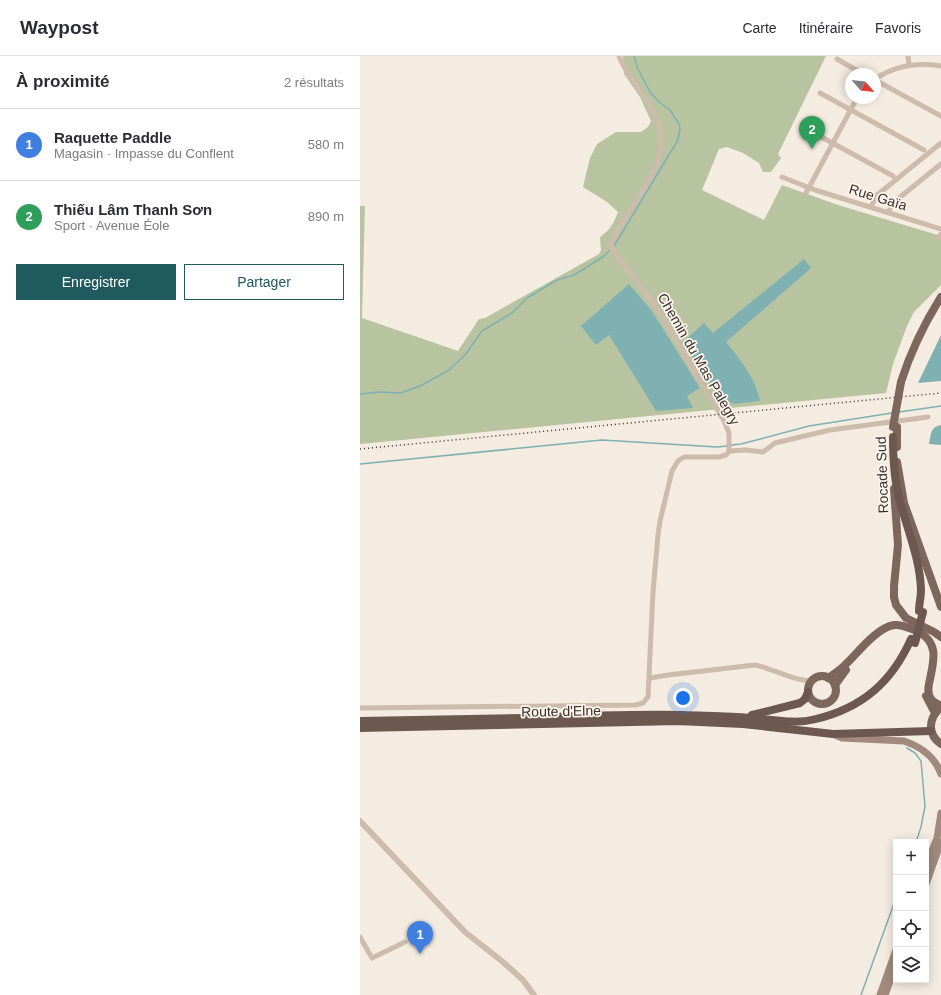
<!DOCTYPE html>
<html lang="fr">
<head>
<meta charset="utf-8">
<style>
	body { margin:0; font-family:Helvetica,sans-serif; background:#f7f7f7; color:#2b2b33 }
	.controls { position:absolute; right:12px; bottom:12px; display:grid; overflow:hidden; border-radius:0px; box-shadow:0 2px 10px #0003 }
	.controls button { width:36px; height:36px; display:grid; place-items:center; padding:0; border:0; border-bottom:1px solid #e1e1e2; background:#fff; color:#2b2b33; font:20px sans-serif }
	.compass { position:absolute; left:485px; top:12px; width:36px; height:36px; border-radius:50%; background:#fff; box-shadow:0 2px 10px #0003; rotate:118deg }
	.you { position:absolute; left:323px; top:642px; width:14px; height:14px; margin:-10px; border:3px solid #fff; border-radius:50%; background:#1a73e8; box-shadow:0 0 0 6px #1a73e833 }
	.badge { display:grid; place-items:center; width:26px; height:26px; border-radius:50%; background:#1f5a5e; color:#fff; font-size:13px; font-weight:700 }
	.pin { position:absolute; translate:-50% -33px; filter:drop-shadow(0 1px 2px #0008) }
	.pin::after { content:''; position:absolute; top:21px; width:14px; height:12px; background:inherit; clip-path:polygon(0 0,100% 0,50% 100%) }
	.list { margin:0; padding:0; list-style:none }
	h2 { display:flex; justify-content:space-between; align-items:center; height:52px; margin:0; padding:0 16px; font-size:17px }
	h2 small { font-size:13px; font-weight:400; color:#7c7c81 }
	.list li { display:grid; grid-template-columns:26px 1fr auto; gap:12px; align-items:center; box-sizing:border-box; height:72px; padding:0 16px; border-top:1px solid #e1e1e2 }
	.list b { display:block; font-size:15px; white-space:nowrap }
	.list p { margin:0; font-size:13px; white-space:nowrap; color:#7c7c81 }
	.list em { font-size:13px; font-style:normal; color:#7c7c81 }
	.actions { display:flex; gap:8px; padding:12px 16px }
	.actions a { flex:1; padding:9px 0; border:1px solid #1f5a5e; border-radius:0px; text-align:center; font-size:14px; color:#1f5a5e }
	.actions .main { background:#1f5a5e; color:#fff }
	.icon { flex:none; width:22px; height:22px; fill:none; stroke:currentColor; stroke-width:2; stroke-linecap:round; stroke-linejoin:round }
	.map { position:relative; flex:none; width:581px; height:939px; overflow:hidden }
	header { display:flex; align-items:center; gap:24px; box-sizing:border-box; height:56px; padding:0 20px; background:#fff; border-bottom:1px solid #e1e1e2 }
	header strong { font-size:19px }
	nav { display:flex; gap:22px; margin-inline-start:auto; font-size:14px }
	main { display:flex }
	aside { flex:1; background:#fff }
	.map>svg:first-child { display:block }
	.green { fill:#b8c4a0 }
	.water { fill:#7fb0b2 }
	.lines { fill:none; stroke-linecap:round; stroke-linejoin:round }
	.stream { stroke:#7fb0b2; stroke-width:1.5 }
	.minor { stroke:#cdbbac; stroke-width:5 }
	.tertiary { stroke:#cdbbac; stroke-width:6 }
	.secondary { stroke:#a18a7d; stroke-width:7 }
	.primary { stroke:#7d675c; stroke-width:8 }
	.trunk { stroke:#6c584f; stroke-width:8 }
	.rail { stroke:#3b302b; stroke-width:1.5; stroke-dasharray:1 3; stroke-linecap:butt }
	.primary-bridge { stroke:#7d675c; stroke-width:8 }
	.trunk-bridge { stroke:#6c584f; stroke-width:8 }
	.labels { text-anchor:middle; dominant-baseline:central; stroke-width:3.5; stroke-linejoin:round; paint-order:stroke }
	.street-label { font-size:14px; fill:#3b302b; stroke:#fbf5ee }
</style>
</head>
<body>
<header>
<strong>Waypost</strong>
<nav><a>Carte</a><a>Itinéraire</a><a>Favoris</a></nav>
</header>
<main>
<aside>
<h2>À proximité<small>2 résultats</small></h2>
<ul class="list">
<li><span class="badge" style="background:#3f7fe0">1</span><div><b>Raquette Paddle</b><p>Magasin · Impasse du Conflent</p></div><em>580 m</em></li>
<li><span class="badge" style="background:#2e9e5b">2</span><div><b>Thiếu Lâm Thanh Sơn</b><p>Sport · Avenue Éole</p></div><em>890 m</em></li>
</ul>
<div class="actions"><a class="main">Enregistrer</a><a>Partager</a></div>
</aside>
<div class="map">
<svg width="581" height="939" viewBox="0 0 581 939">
	<rect width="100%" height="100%" fill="#f4ebe1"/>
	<path class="green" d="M263,0H466L418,98L421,102L411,116H403L399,107L383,97L367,91L359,93L342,134L404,164L422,129L478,149L581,180V229L554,256L547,270L533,308L526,337L0,388V150H5L2,262L98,295L119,263L125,262L239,198L241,194L240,181C250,174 254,167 258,156L247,146L223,131L230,102L237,88L256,76H281L288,71L291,65L280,41L264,18Z"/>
	<g class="water">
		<path d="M444,203L451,212L366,286C380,303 396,323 400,345L374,348L360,341L323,286L344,267L353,277Z"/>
		<path d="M269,228L292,255L340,332L327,340L333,352L296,355L249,279L236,289L221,270Z"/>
		<path d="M581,279V325L558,327Z"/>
		<path d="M581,369V389L569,388C571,379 570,371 581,369Z"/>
	</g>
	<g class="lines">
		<g class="stream">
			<path d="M254,190L304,107L318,84L320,73L319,68L310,54L300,47L290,36L278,13L274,0"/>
			<path d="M0,338L18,336L41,337L62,329L89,314L105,299L122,275L152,257L167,242L197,224L214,219L227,211L244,200L251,193"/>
			<path d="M539,356L581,350"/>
			<path d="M371,389L381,388L449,370L532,357"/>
			<path d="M0,408L242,384L357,391L367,390"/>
			<path d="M547,692L555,697L561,705L565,750L561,771L556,786"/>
			<path d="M501,939L536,842"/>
		</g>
		<g class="minor">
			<path d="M548,0L549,9"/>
			<path d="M477,3L503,18"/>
			<path d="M515,23C536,9 557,6 581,10"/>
			<path d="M515,24L581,60"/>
			<path d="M460,37L564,94"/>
			<path d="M443,71L533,120"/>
			<path d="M422,121L455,134L581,173"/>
			<path d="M446,137L497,42"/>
			<path d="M511,151L516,140L581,87"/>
			<path d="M528,156L534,146L581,108"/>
			<path d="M578,182L581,178"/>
			<path d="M369,395L385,394L403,396L415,387L470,374L568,361"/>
			<path d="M290,622L308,619L395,609C412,612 438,627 452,624"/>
			<path d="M0,652L276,649L283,647L288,641L293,536L298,479L300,465L312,415L318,405L324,401H359L366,399L369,395V377L364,365L295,249L265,210L253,194L251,189C265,151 315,108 298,65C289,41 268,24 259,0"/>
			<path d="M0,881L12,902L45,886"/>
		</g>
		<path class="tertiary" d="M0,765L105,876L143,906L163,924L174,939"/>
		<g class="secondary">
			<path d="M475,679L482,682L544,685C562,691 575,701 581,718"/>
			<path d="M566,811L577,782L581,757"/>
			<path d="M566,828L581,786"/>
			<path d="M520,939L536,894"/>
			<path d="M525,939L536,909"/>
		</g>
		<g class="primary">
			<path d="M541,326C551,295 564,268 581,241"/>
			<path d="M537,391V371"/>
			<path d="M537,406L544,447L581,551"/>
			<path d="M534,433L538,489L534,530V541L536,549L546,562L574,576L581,581"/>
			<circle cx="462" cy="634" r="14"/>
			<path d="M468,622C474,618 480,614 485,609C498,597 516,572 534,569C542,568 549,572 557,575C581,587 573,607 569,628C568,633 568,639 571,643C573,646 578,648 581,650"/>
			<path d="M475,629L486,614"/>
			<path d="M566,640L575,657"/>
			<path d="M579,653C568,664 568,679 581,688"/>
		</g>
		<g class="trunk">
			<path d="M533,381C533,402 534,422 539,442C547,473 560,502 561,534C561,541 559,548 559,555"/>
			<path d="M392,659L440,647L445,643L448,636"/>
			<path d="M0,665C54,664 109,663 163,662C216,660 270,658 323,659C345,660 368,660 390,662C412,663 433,669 456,663C502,652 532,626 551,583"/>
			<path d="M0,672L318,665L383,668L473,678L571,675"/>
		</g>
		<path class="rail" d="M0,393L581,337"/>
		<path class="primary-bridge" d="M533,371L541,326"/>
		<path class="trunk-bridge" d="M555,587L563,556"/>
	</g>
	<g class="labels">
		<g class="street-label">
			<text transform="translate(518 141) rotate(17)">Rue Gaïa</text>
			<text transform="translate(339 303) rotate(60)">Chemin du Mas Palegry</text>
			<text transform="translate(522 419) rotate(-92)">Rocade Sud</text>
			<text transform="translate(201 655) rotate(-1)">Route d'Elne</text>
		</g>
	</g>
</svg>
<div class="controls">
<button>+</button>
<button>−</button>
<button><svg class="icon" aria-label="locate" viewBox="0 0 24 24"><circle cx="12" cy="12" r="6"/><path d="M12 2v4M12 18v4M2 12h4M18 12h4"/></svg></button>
<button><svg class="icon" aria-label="layers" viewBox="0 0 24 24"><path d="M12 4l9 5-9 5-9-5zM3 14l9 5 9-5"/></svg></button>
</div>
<svg class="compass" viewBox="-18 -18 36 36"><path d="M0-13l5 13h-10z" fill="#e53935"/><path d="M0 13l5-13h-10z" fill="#7c7c81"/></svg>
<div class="you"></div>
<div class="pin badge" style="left:60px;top:898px;background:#3f7fe0">1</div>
<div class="pin badge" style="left:452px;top:93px;background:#2e9e5b">2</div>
</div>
</main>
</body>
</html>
